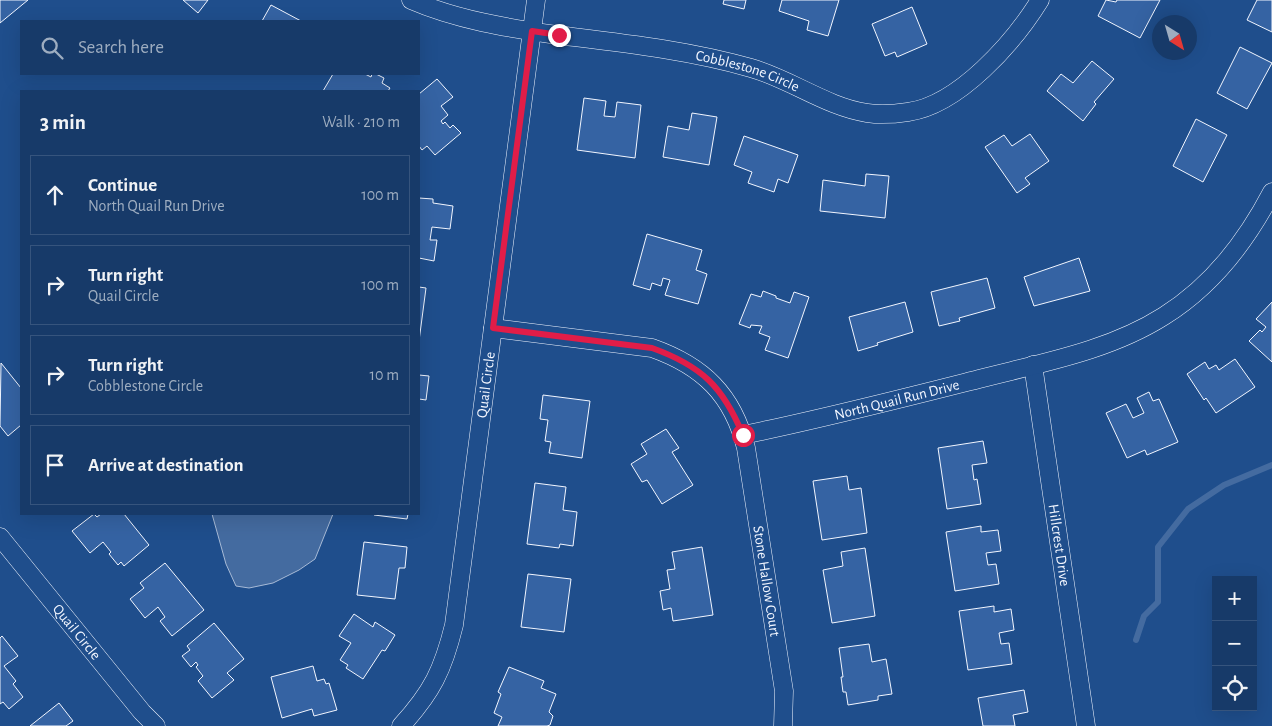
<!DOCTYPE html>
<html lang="en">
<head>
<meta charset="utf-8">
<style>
	body { margin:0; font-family:"Alegreya Sans",sans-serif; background:#244571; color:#f1f3f6 }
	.controls { position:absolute; right:15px; bottom:15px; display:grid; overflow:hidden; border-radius:0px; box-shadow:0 5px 20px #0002 }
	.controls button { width:45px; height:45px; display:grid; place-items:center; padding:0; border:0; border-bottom:1px solid #36547d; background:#173a69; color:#f1f3f6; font:25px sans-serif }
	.compass { position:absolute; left:1152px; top:15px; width:45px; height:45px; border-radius:50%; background:#173a69; box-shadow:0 5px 20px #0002; rotate:143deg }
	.stop { position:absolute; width:15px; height:15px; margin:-11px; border:4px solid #e11d48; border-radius:50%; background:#fff }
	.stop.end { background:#e11d48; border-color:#fff; box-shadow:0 1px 5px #0008 }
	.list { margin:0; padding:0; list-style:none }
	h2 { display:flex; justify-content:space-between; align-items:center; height:65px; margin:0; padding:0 20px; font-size:21px }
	h2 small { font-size:16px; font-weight:400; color:#9eadc0 }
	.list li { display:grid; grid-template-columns:32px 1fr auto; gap:15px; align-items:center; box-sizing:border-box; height:80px; margin:0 10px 10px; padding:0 10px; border:1px solid #36547d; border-radius:0px }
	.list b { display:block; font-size:19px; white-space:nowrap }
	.list p { margin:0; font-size:16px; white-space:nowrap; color:#9eadc0 }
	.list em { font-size:16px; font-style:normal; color:#9eadc0 }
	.icon { flex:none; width:28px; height:28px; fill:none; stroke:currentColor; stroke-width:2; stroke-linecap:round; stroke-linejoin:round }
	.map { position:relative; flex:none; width:1272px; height:726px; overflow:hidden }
	.search { position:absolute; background:#173a69; box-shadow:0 5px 20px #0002; left:20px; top:20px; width:400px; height:55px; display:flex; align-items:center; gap:12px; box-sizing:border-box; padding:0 18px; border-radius:0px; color:#9eadc0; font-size:19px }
	.panel { position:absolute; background:#173a69; box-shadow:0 5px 20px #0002; left:20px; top:90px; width:400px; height:425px; border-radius:0px }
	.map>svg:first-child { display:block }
	.water { fill:#446ba0; stroke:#a8bbd7 }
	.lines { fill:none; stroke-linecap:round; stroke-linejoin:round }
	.stream { stroke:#446ba0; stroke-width:6 }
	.building { fill:#3563a3; stroke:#f2f6ff }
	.street-casing { stroke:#f2f6ff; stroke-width:19 }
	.street { stroke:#1f4e8c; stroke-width:18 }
	.route { stroke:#e11d48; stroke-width:6 }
	.labels { text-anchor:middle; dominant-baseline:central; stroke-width:4; stroke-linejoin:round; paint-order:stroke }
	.street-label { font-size:15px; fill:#f2f6ff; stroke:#1f4e8c }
</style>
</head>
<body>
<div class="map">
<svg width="1272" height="726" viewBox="0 0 1272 726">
	<rect width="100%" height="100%" fill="#1f4e8c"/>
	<path class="water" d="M212,514H333L315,559L299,570L273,583L249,588L236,586L226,564Z"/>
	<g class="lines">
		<path class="stream" d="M1136,640L1144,616L1158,602V547L1188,509L1224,485L1272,465"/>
	</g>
	<g class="building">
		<path d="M0,0H28L0,23Z"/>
		<path d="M183,0H208L198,13Z"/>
		<path d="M724,0H746L744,9L723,4Z"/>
		<path d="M782,0H839L828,36L807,30L809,21L779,11Z"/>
		<path d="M1106,0L1116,2L1117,0H1160L1140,38L1098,16Z"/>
		<path d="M1257,0H1272V32L1247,20Z"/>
		<path d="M271,5L301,21H262Z"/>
		<path d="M912,7L927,44L897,57L895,52L885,56L872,24Z"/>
		<path d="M1240,47L1272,63L1247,109L1217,93Z"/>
		<path d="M1092,61L1114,79L1094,102L1096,104L1083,121L1047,91L1061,74L1073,83Z"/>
		<path d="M333,74H365L371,77L372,74H376L384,78L382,83L390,88L388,91H323Z"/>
		<path d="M437,79L453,97L441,106L448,115L441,121L443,124L445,122L450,128L453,125L461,133L435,155L427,146L422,150L419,146V94Z"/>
		<path d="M584,98L606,101L604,116L615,117L617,102L641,105L635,158L577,150Z"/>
		<path d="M692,113L717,117L709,165L663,157L668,126L689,130Z"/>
		<path d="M1196,119L1227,135L1203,182L1173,166Z"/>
		<path d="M1030,134L1049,161L1025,178L1030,184L1017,193L985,147L1004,135L1012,146Z"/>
		<path d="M744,136L798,155L788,183L778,179L774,192L748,183L752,172L734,165Z"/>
		<path d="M866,174L889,176L885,218L820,211L823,180L865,186Z"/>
		<path d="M419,198L433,199V203L453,206L450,229L432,227L430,240H437L434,261L419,258Z"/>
		<path d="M647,234L702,250L696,270L707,274L698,304L665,295L670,280L663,278L661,286L652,283L650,290L633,285Z"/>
		<path d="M1079,258L1090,291L1034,306L1024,277Z"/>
		<path d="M987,278L995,308L959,318L960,321L939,326L931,292Z"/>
		<path d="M419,287L426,288L419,341Z"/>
		<path d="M763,291L776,296V298L790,303L794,292L809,297L788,358L765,350L770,337L759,333L762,326L751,325L750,328L739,324L751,294L761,297Z"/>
		<path d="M905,302L913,332L877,343L878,345L858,351L849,317Z"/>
		<path d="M1272,302V362L1249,341L1260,330L1262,332L1266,327L1256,319Z"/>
		<path d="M1235,359L1255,387L1216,413L1206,398L1204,400L1187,374L1205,362L1209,369L1216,365L1219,370Z"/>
		<path d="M1,363L21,388V425L8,436L0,426Z"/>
		<path d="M419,375L429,376L426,400L419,399Z"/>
		<path d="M1149,392L1153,401L1159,399L1178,442L1147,455L1145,450L1127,458L1106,413L1126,404L1133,418L1144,413L1137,398Z"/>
		<path d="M543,395L590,401L582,458L549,453L551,442L545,441L548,420L540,419Z"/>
		<path d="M666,429L679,448L672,452L693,485L662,504L647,480L642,482L631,464L647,454L641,444Z"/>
		<path d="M983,441L987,463L972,465L974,480L977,479L981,504L947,509L938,448Z"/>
		<path d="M847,476L849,490L861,488L867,533L822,540L813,481Z"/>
		<path d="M535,483L566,487L563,510L577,512L573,546L560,544L559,548L527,544Z"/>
		<path d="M94,514L97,517L101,514H124L149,545L124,566L121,562L118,565L109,554L111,552L103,542L90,553L72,531Z"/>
		<path d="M375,514H408L407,519L374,515Z"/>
		<path d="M981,526V532L998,530L1001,551L986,553L988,565L996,564L999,584L955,591L946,532Z"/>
		<path d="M364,542L407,547L405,568H399L395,599L357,595Z"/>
		<path d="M702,547L713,615L673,621L671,608L663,610L660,591L670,589L667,570L675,569L672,552Z"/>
		<path d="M865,548L875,616L832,623L823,570L843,566L841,552Z"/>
		<path d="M165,563L204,610L172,636L160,621L165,617L158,607L145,618L130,599L144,588L140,583Z"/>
		<path d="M528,574L571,579L564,632L521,627Z"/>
		<path d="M994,606V612L1011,609L1014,630L999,633L1001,644L1009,643L1012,664L968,670L959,611Z"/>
		<path d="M354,614L373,627L375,622L395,635L385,651L382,650L363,679L346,668L348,665L340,660L351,643L339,636Z"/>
		<path d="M214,623L244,659L227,673L234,680L212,698L198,681L203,676L196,667L198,665L196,662L191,667L182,656L190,650L187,646Z"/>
		<path d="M2,636L18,656L4,666L16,681L13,684L23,697L9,709L3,702L0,704V638Z"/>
		<path d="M869,644L872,662L886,659L892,694L878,696V700L848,705L846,692H843L841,677H843L839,648Z"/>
		<path d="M313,666L317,681L324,679L326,684L329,683L337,710L314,716L312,709L282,718L271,677Z"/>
		<path d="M509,667L544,681L541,688L556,694L549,712L553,716L550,725L547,726H498L502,717L494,713L501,694L498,692Z"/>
		<path d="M1024,690L1028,712L1013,715L1015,726H983L978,698Z"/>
		<path d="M59,703L73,721L66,726H30Z"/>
	</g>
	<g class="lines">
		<g class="street-casing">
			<g id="street">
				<path id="s1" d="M411,0C457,20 508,28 557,35C622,43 688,50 751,68C790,79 827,107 867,113C880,115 895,114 908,112C959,105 1014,42 1040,0"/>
				<path id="s2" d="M493,328L652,348C703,366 733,395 746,448L784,691L783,726"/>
				<path id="s3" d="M1033,365L1086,726"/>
				<path id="s4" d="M743,435C822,419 900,399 979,379C1041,363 1109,351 1164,316C1212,286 1246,242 1272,192"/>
				<path id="s5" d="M0,537L142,712L156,726"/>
				<path id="s6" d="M401,726C432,692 443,670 454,625L536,0"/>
			</g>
		</g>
		<use href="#street" class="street"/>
	</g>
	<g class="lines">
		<path class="route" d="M559,35L532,31L493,328L652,348C702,366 723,387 743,435"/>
	</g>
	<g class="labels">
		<g class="street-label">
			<text stroke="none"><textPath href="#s1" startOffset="345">Cobblestone Circle</textPath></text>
			<text stroke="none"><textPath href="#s6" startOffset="358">Quail Circle</textPath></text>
			<text stroke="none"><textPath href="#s4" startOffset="158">North Quail Run Drive</textPath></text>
			<text stroke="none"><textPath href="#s3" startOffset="182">Hillcrest Drive</textPath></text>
			<text stroke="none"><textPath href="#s2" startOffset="439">Stone Hallow Court</textPath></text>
			<text stroke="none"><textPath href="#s5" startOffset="122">Quail Circle</textPath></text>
		</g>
	</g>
</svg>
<div class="controls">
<button>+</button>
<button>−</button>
<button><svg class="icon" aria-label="locate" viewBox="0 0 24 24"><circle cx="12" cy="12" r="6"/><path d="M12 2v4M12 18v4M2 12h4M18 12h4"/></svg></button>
</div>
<svg class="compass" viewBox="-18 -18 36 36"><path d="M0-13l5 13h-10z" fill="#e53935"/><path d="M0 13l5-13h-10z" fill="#9eadc0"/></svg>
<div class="stop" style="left:743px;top:435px"></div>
<div class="stop end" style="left:559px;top:35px"></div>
<div class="search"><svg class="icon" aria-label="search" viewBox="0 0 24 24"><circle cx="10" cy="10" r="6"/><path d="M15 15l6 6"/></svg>Search here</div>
<section class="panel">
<h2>3 min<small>Walk · 210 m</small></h2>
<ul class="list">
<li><svg class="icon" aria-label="ahead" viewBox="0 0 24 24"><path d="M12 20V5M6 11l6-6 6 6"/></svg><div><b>Continue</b><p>North Quail Run Drive</p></div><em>100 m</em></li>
<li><svg class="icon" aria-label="right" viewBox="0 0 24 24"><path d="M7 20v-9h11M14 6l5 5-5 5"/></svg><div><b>Turn right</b><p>Quail Circle</p></div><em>100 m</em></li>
<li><svg class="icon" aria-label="right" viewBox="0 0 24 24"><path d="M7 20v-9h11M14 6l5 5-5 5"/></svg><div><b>Turn right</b><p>Cobblestone Circle</p></div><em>10 m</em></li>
<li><svg class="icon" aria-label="arrive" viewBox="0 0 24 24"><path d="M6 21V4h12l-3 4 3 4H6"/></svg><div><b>Arrive at destination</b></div></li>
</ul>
</section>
</div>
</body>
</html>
